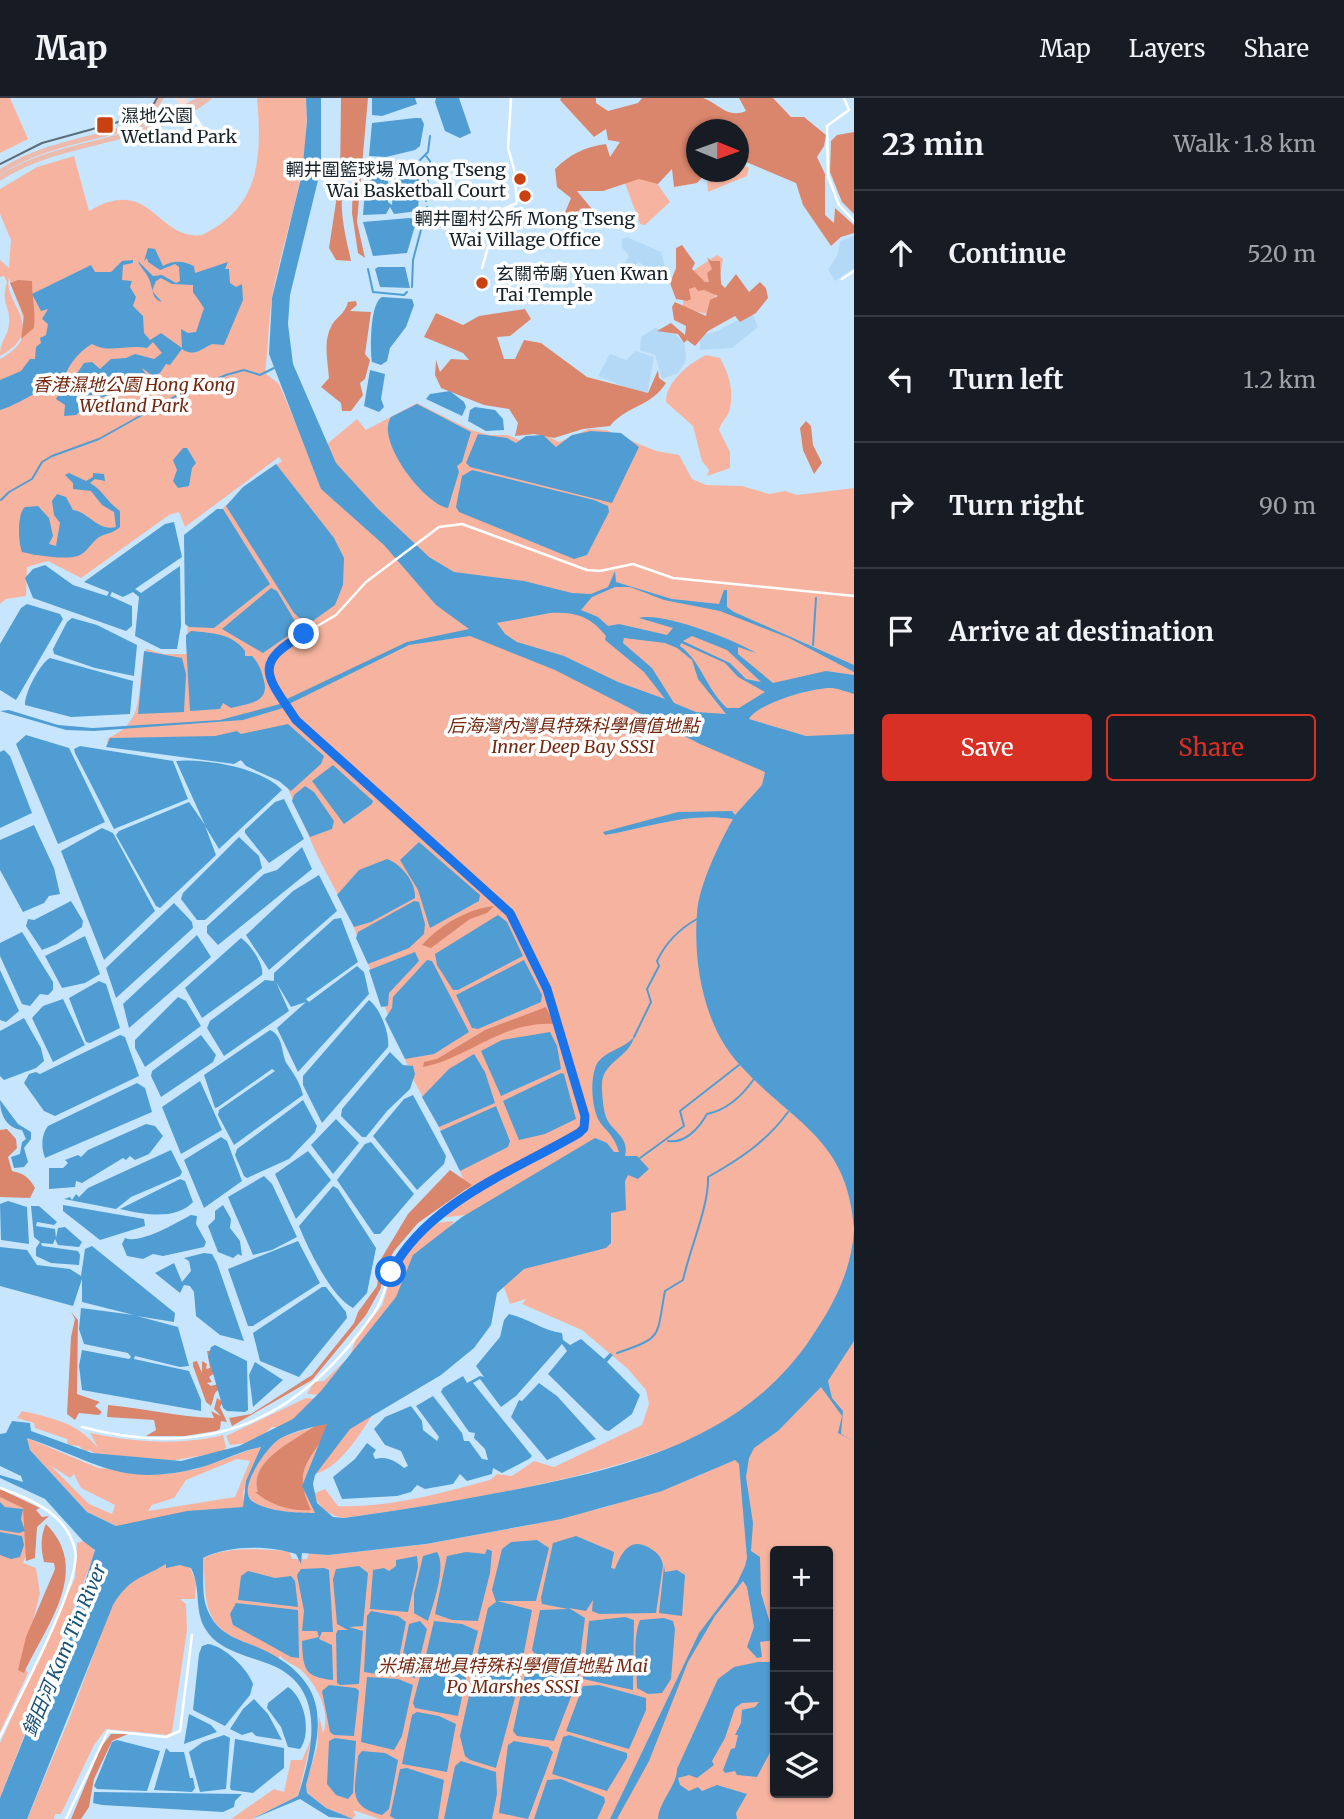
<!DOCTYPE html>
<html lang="en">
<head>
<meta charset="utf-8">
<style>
	body { margin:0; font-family:Merriweather,"Noto Sans TC",serif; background:#20242c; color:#f1f3f6 }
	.controls { position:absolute; right:21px; bottom:21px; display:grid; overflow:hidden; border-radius:7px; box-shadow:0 2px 5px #0004 }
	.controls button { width:63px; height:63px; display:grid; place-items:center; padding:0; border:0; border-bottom:2px solid #363941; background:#171b24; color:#f1f3f6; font:35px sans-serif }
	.compass { position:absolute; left:686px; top:21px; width:63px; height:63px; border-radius:50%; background:#171b24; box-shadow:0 2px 5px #0004; rotate:91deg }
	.stop { position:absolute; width:21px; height:21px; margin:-16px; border:5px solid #1a73e8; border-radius:50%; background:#fff }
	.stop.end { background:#1a73e8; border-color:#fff; box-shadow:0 2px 7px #0008 }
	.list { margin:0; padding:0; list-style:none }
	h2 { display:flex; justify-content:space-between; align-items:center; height:91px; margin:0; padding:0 28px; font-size:30px }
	h2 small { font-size:23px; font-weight:400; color:#9ea1a6 }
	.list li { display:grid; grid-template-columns:46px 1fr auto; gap:21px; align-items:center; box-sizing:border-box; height:126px; padding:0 28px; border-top:2px solid #363941 }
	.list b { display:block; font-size:26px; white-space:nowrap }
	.list em { font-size:23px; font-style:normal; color:#9ea1a6 }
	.actions { display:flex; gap:14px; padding:21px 28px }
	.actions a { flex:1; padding:16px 0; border:2px solid #d93025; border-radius:7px; text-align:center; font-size:24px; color:#d93025 }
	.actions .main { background:#d93025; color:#fff }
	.icon { flex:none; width:38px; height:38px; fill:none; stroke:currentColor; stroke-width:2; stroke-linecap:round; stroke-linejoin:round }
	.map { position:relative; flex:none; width:854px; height:1721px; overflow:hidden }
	header { display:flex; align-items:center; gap:42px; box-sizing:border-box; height:98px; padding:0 35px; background:#171b24; border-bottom:2px solid #363941 }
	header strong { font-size:33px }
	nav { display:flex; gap:38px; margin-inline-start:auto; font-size:24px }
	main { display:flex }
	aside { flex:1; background:#171b24 }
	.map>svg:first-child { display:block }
	.built { fill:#b4d9f6 }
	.green { fill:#f6b4a0; fill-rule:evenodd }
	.forest { fill:#da866d }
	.water { fill:#509dd3; fill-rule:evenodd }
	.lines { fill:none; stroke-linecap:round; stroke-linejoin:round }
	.stream { stroke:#509dd3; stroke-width:2 }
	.minor { stroke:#fff; stroke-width:2.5 }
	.secondary { stroke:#f5ddd6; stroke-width:4.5 }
	.primary { stroke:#ebbbad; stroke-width:5 }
	.tram { stroke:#5a6d7b; stroke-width:2 }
	.route { stroke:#1a73e8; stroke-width:9 }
	.poi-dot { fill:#c8410e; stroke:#fff; stroke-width:2.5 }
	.labels { text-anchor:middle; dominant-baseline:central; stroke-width:7; stroke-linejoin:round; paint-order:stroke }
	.poi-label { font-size:18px; fill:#17232b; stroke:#fff; text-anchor:start }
	.park-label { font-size:18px; font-style:italic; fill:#742810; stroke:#fff }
	.water-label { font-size:19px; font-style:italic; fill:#195277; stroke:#fff }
</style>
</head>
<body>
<header>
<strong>Map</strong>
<nav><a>Map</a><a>Layers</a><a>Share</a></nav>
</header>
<main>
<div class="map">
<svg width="854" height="1721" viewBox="0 0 854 1721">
	<rect width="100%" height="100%" fill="#c7e6fe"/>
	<g class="built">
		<path d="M854,138V170L835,183L828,172L838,156L840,143Z"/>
		<path d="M627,139L661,154L665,169L660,180L639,164L626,173L623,169L629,158L622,149V141Z"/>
		<path d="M752,215L758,229L732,250L700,252V237L715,234Z"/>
		<path d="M655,230L676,237L685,247L686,262L678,275L662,281L655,257L640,252L641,239Z"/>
		<path d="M636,253L654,259L647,298L598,278L610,256L626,262Z"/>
	</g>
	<g class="green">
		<path d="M0,0H10L28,41L0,55Z"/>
		<path d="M257,0H306C311,65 289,122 275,184C268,214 269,245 265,275L279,286L308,354L327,346L357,321L366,332L417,305L471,332L490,337H508L519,342L545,337L559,344L589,331L606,332L656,353L679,357L692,381L706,387L742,388L769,396L785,393L797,397L854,390V1721H379L356,1713H353L356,1717L352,1721L326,1710L307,1695L306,1687L317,1649L319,1618L323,1635C331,1615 318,1589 303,1574C296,1567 287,1565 280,1558L278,1562C268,1553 257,1551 244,1546C200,1525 207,1501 203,1460C230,1447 260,1452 289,1453L292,1461H307L309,1455L328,1457L426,1446L524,1428L606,1409L701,1377L689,1343C577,1385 462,1403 344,1420C329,1418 319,1409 313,1396L325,1391L338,1408C390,1410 440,1395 490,1382L497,1376L512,1378L534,1363L554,1369L642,1327L649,1306L646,1292L628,1271L582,1232L522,1206L526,1201L510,1206L501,1181L466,1117L439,1120L447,1110L470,1100L455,1059L412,979L351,822L317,757L285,684L235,660L107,645L108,640C150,622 134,587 146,551L164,556H188L187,509L219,414L250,385L282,363L279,359L185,429L179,414L169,417L81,480L48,463L27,469L26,498L6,501L0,506V261C42,239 18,211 9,180C2,205 50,230 0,258C0,242 8,239 9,226C11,208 0,206 7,184L4,178L0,179V162L9,170L11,142L0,116V91L37,69L74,58L89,113C152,76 156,143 202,137C261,109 262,58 257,0ZM775,1453H828V1695H775Z"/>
		<path d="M739,65L749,70L747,78L708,94L707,83L717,74H738Z"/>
		<path d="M645,68L670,104L645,127L640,126L622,77Z"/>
		<path d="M717,157L723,161L717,194L707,216L682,210L688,176Z"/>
		<path d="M706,257L720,260C729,277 734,291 730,311C728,319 721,324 719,332L730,354V370L707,378L709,372L702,363L693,328L666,304C666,284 688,266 706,257Z"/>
		<path d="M454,1123L325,1297L307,1296L314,1284L324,1283L350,1258L357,1238L382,1208L393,1172L422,1131L434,1125Z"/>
		<path d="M306,1300L326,1302L286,1329H272L255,1344L230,1347L226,1338Z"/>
		<path d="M378,1309C361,1333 340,1374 309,1377L343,1330Z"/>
		<path d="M22,1313C53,1320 78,1325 98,1350L90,1335C133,1344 179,1348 223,1337L226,1349L223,1354L163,1364L97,1357L89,1352L85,1354L79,1348L68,1347L67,1341L35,1330L34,1325L17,1320Z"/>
		<path d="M328,1325L302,1388L316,1416C297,1414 268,1415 252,1403C236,1391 269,1346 281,1340C295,1333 313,1330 328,1325Z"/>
		<path d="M27,1340L98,1370L168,1376L196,1371L261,1348L243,1395L244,1409L116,1428L87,1414L30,1352ZM237,1361L250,1363L235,1399L148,1413L152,1407L174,1400L186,1382ZM50,1367L70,1380L74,1376L81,1390L115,1407L112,1416L89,1406Z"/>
		<path d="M0,1392L23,1402L29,1449L23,1465L36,1470L40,1495L22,1567L28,1575L0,1634Z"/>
		<path d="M83,1443L93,1448L95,1455L0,1700V1645L75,1480L77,1445Z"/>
		<path d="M148,1460L170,1467H189L196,1484L195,1501H180L186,1506L187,1532L172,1634L167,1637L106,1631L94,1647L61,1716H55L54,1721H27L70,1619L100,1539L106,1508Z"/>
		<path d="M312,1639L298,1698L252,1721H231L274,1691L284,1694L291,1662H302Z"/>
	</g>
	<g class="forest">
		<path d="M341,0H368L357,124L365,160L358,155L352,115L353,81H346C336,104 346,139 351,163L336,162L329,150L340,78Z"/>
		<path d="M561,0H596V5L608,13L638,5L642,0C659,0 686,0 703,0C718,5 727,21 746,13L739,0H773L791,19H804L826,37L824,48L817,59L825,76V117L834,125L835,110L854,127V135L841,139L831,148L803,107L796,85L739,61L738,32H696V74H707L697,85L674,89L672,71L658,86L639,81L603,93H577L592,111L581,118L564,117L571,100L557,89L555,71C570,56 585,49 606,46L610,59L620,44L608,42L606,31L594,39L560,2Z"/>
		<path d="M854,34V116L842,104L830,74L831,43L837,37Z"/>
		<path d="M682,147L695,165L692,171L705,184H709L707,175L712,171L707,159L711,163H720L721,186L725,190L736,176L749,194L760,184L766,190L768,200L756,215L740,224L735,218L708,233L695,248L687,242L684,245L678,236L657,233L671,225L685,237L686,228L674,222L672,209L675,204L706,218L710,202L718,198L704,192L698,193L695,189L689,191L691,201L687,203L676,201L670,185L676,170V150Z"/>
		<path d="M18,182L32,183C32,200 36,213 34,230L21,241L24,218L10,185Z"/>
		<path d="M356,203L357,207L350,213L371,214L365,256L370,262L365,281L360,285L363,297L351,313H342L341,305L321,289L329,280C328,264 323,244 331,229C336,218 344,218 348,204Z"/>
		<path d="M525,211L531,221L510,238L497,239L504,261H515L524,242L541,245L587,279L648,295L658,272L659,280L666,285C650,310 627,307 610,328L583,331L554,340L534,336L515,338L518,325L509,311L484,307L441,290L435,277L436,262L440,274L451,261L469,262L463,255L424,239L436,215L463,227L479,218Z"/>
		<path d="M806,323L811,328L813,347L822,365L814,376L803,352L800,330Z"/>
		<path d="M494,808L487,815L470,821L431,850L422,847C440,827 467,811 494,808Z"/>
		<path d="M546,909L554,926C502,923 467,961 423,969L424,964L437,961L485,932Z"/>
		<path d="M7,1031L16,1041L17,1050L8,1059L12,1073C23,1075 30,1080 35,1090L30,1100L0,1099V1032Z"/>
		<path d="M450,1072L472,1087L418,1125L394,1153L382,1175L381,1190L366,1217L312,1282L232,1328L229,1320L251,1316L312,1277L354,1225L358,1214L377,1188L381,1161L408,1116Z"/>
		<path d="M71,1214L78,1222L77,1296L100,1304L95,1308L102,1314L99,1317L79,1315L75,1322L67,1316L71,1239L75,1221Z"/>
		<path d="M207,1253H211L215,1275L209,1279L212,1284L207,1285L211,1288L218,1286L219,1291L215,1295L211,1308L206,1304L193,1268V1264L197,1263L202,1275V1263L207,1266L206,1271L210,1270Z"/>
		<path d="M217,1300L223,1304L220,1309L227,1324L221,1323L220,1331L216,1333L185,1338H146L156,1332L154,1322L107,1319L108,1307C144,1310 178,1319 214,1320L211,1313L221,1318L214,1311Z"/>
		<path d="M320,1324H330C317,1361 289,1365 311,1412C292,1414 270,1407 255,1394H258C247,1361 301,1340 320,1324Z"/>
		<path d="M0,1391L40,1410L36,1412L42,1419L49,1418L37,1429L35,1460L26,1463L23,1410L0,1399Z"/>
		<path d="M46,1426C92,1472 47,1526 24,1575L18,1572L26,1539L55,1471L54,1465L44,1464C41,1451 40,1439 46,1426Z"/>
		<path d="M111,1636H128L112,1643L94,1681L89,1709L81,1721H71L101,1649Z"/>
	</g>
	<g class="water">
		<path d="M306,0H321V70L290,197L288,226L293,266L336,365L377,410L429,459L454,474L524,483L572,495L591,496L608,489L615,473L616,484L672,501L719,506L724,492H727V509L734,514L854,567V574L789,540L720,513L664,502L630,489H615L592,499L581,512L598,519L608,528L619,526L667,537L673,530L639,520C660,513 736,542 756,555L738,549V556L773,585L826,573L854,577V596C847,594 840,591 832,590C814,589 758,605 749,621L806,638L854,636V1130C847,1039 793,1026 739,966C704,928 693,866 697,815C699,787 719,746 733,721C688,714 650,729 605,737L603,734L678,714L732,713L735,717L762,687L765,674L700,646L555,572L470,538L409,547L289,606L287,601L407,544L469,531L436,507L384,447L321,391L269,256L272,200L302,76L307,23ZM550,515C575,514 590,518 606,538L605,542L644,574L665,601L618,584L564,558L517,544L505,536L497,525ZM692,538L727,552L761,584L746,581L730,565L683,543ZM624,540L665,545L677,550L692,562L698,581L726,616L696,614L674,605L652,570L623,545ZM681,545L725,565L738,579L765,594L739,610H727C706,591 702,564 680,548Z"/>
		<path d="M372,0H415L417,6L382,18L372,17Z"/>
		<path d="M436,0H459L471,35L460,40L445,33L435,4Z"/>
		<path d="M415,20H421L424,26L420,48L415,52L386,59L369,58L372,25Z"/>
		<path d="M412,71L420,75L418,113L394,116L390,109L386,116L363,117L366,79L388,76V104L392,107L394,76L396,73Z"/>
		<path d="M409,120L417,121L407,155L373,158L363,124Z"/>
		<path d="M148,150L155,151L163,168C174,162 183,163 194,168L195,175L228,164L225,171H229L230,185L236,189L242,186L243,202L224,247L212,246C200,252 194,259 182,251L170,267L166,266L160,275L153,278L142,270L148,280C142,289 141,292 128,295L123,292L97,301L93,285L92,303L76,317L64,318L65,307L56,301L57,299L69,286L75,288L73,281L84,265L92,264L100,271L111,261L126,260L135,256L154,261L162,255L153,244L147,250C127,246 110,256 92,246C80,253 72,263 67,273C61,282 11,310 0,312V282L21,273L30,261H35L36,249L41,245L40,240L46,237L48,226L42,221L48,211L41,213L32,196L91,167L95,174H111L122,163L133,162V165L123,167L122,182L132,183L130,189L136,199L133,208L143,218L144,235L150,242L161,235L182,250L181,231L188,235L196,234L204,210L193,194V187L172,186L161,180L156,183L152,193L162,204C150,200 154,190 148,179C145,173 140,169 138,163L153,178L162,177L176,185L180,183L179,169L175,166L160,172L148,164L147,160L144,163Z"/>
		<path d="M378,169H405L410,190L380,189L375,171Z"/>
		<path d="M382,199L412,201L414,207L406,229L390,250L387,263L381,267L372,264C370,250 370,205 382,199Z"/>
		<path d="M370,272L385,276L381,301L384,309L379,314L364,308Z"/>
		<path d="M450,293L464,304L466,309L462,318L426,301L430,296Z"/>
		<path d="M417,306L471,334L462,364L457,368L459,374L448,410C424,406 375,342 391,319Z"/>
		<path d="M475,309L495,312L503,321L504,332L486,333L468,323L470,312Z"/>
		<path d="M591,333L621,335L639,349L612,405L470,369L466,365L478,336L507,340L516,345L526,338L543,337L556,349L572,337Z"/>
		<path d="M183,350H187L196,365L192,370L189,388L178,390L173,383L177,372L173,362Z"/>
		<path d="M276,366L334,440L344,460L343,487L335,507L307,527L294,515L226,408L243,389Z"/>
		<path d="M472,372L594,402L608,408L609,414L587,457L574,461L459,414L456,409L462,378Z"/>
		<path d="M69,375L86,383L93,379V375L104,376L105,383L95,381L90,385C103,392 106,403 120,413V429C113,435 108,435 101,438C93,442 88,453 80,457C69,463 33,457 22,454C18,443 17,416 25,409L38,408L49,420L53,438L49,446L56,448L60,425L54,417L52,403L57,396L66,399L73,412C89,414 98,434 116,429L114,414L102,407L91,393L73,391V385L65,377Z"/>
		<path d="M217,411H223L270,486L214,530L189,529L185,526L184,437Z"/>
		<path d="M174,424L182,459L135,491L141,495L180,468L181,528L177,551H161L135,538L139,499L133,494L123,499L112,494L110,498L132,508V528L126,533L33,500L25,480L33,471L45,467L73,487L107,498L109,494L84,484L165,426Z"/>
		<path d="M271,490L277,493L299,530L263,555L222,531Z"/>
		<path d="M27,506L60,516L63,521L16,602L0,592V546L21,510Z"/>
		<path d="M72,520L97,527L137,547L134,578L95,570L54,556L53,551L67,524Z"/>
		<path d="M191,533C211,535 232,535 245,553V558H252C259,565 262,574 264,583C270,605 247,606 231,610L223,605L220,611L190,613L186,544V537Z"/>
		<path d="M144,553L182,560L186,576L184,614L138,616Z"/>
		<path d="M50,560L133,583L130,616L71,619L25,607C24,596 40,565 50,560Z"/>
		<path d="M280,606L283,610L243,622L94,633L66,632L0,613L9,612L58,627L93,630L220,622Z"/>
		<path d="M288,626L324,658L321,666L291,693L279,683L246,668L241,662L234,666L106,649L110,640L215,638L237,633L241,636Z"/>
		<path d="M26,637L69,650L105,724L58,746L16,646Z"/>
		<path d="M80,648L173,663L188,701L114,731L75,655L74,651Z"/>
		<path d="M4,652L10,658L32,715L0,730V654Z"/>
		<path d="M176,663C204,660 263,670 282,692L219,751L205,728L216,757L160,810L156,808L116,737L119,733L189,704L205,727Z"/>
		<path d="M333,667L373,703L372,706L344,726L312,683Z"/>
		<path d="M305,688L314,694L334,723L332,731L310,739L292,703L294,697Z"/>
		<path d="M284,701L304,741L269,765L245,735V732L275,704Z"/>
		<path d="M34,727L54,770L60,796L49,798L44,805L23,814L0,772V742Z"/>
		<path d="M102,730L113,735L155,813L104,862L61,753Z"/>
		<path d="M239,739L259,758L262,770L205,822H197L181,801L183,795Z"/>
		<path d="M419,744L480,797L479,803L430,830L418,792L400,762Z"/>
		<path d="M302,749L312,771L218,847L207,835V828L264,776L277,772Z"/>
		<path d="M387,761C401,766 416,784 415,800L371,824L354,829L337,797L359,772Z"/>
		<path d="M319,777L337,813L269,872L246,837L293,793Z"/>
		<path d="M71,803L83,823L82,829L57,846L42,852L26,828L28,821L34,822Z"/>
		<path d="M414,803L419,804L425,826L424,836L409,850L368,866L356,840L358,834Z"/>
		<path d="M174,805L192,824L193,830L116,900L106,870Z"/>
		<path d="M498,817L507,824L523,858L458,892H453L437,867L435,856Z"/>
		<path d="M341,820L358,864L306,901L309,904L357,868L364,874L369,896L298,974L277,930L306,904L291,909L276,884L289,913L224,958L207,930L210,923L265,882L274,883V875L334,821Z"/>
		<path d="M22,834L53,884V892L48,897L40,896L30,908L22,906L0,858V845Z"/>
		<path d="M197,837L211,859L129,930L123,906Z"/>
		<path d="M85,838L100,876L85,885L62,890L45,858Z"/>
		<path d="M241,840C251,847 264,866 262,877L202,920L185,890Z"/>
		<path d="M415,854L419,863L389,895L388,908L381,909L369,872Z"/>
		<path d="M427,862L432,863L469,934L434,956L405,961L385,921L392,910L393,899Z"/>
		<path d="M524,862L542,897L541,904L478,931L472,930L456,897Z"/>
		<path d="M0,872L19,913L6,924L0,922Z"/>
		<path d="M99,883L106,886L120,930L90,945L86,944L69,900Z"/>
		<path d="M178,899L186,903L201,928L145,969L135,950V942Z"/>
		<path d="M63,901L85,947L53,964L32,920L43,908Z"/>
		<path d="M369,902C380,910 390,936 388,949L322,1025L303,987V978Z"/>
		<path d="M24,920L41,950L44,963L36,970L4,982L0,978V933Z"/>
		<path d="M270,932C284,938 281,956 287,966C294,976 300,985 303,997L234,1047L218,1017L219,1012L275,973L272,971L218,1009L215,1010L204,977Z"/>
		<path d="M550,934L557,948L561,971L501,998L481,953L502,942Z"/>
		<path d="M120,937L125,939L139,978L55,1018L44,1013L24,985L29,976L36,974L40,976Z"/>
		<path d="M201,937L216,957L213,964L161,999L151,978L152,973Z"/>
		<path d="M634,939C629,960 601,964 602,988C602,996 603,1008 605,1016C610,1034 630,1037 625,1058H637L649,1071L638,1081L628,1077L625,1083L626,1112L611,1115V1145L606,1150L524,1171L497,1195L491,1227L474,1250L441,1277L350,1331L315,1377L313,1386L317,1405L333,1419L344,1420C404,1412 463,1402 523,1390C633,1368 745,1339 811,1240C834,1206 851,1174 854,1133V1243L828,1283L832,1300L843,1313L841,1336L854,1343L838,1335L842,1318L821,1289L778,1333L754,1350L749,1360L746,1379L753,1425L751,1453L760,1459L761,1495L775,1542L760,1544L762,1559L757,1560L747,1549L754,1529L747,1489L743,1483L715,1518L688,1564L649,1663L617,1721H610L699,1535L737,1485L745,1468L747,1460L739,1366L735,1362L662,1393L561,1421L426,1446L328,1457L302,1455L301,1466L296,1456C270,1447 227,1447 203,1460C204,1477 201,1498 208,1513C220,1541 245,1542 268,1554C330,1587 323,1628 306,1687L307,1695L326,1710L353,1721L329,1719L300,1701L252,1721L298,1698C312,1654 327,1594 276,1569C258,1561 233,1556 217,1544C189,1521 204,1496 191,1470L180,1467L166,1470V1466C141,1481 130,1479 113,1507L27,1721H0V1700L81,1497L95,1452L83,1443L45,1401L0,1380V1377L23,1384L21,1378L0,1368V1336L6,1335L12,1323L30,1325L31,1333L92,1355L181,1363L239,1348L293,1321L321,1293L396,1199L413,1157L462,1119L595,1040L607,1045L614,1054H619C615,1041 610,1036 602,1027C591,1015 589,977 598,964C607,952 624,951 634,939ZM327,1326L302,1388L315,1415C297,1415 267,1414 252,1403C236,1391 269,1346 281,1340C294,1333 315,1328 327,1326ZM27,1340C93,1362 119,1389 194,1371C217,1366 239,1353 261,1349L246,1383L243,1409L187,1413L116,1428L87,1414L30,1352Z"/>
		<path d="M390,954L403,967L413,968L415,976L410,991L387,1013L366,1039H362L341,1018L342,1011Z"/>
		<path d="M474,956L485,974L495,1005L439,1029L422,999L449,971Z"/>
		<path d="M561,975L564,976L576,1021L545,1036L519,1042L503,1003Z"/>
		<path d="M200,983L222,1032L181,1056L162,1009Z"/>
		<path d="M137,985L145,990L152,1014L45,1060C41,1049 41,1037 48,1028Z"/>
		<path d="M413,997L446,1058L444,1066L417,1092L373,1038L404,1001Z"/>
		<path d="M0,1002L18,1026L31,1034V1041L24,1050L28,1064L24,1069L14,1070L11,1059L20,1056L22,1044L26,1041L22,1032C6,1030 0,1016 0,1002Z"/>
		<path d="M303,1002L317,1028L315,1034L289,1061L247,1080L244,1078L235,1057L237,1051Z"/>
		<path d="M496,1008L510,1043L508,1049L460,1073L440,1033Z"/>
		<path d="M336,1021L359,1045L333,1076L311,1047Z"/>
		<path d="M146,1026L155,1028L163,1038L149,1056L135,1062L130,1058L126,1062L123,1060L82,1085L76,1083L75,1089L49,1091V1070H63L68,1065L65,1062L78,1057L81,1059L88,1052Z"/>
		<path d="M221,1039L227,1043L242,1083L204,1110L184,1062Z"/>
		<path d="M371,1044L414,1096L380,1136H374L337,1082L365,1046Z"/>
		<path d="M171,1052L182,1074L180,1078L131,1099L116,1111L64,1101L70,1099L72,1102L76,1096L79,1099L88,1090Z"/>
		<path d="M308,1053L331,1082L296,1121L275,1076Z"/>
		<path d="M264,1078L272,1086L297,1139L272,1152L253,1157L228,1099Z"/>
		<path d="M180,1081L185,1083L193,1104C176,1122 145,1117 120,1111Z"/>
		<path d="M333,1088L338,1091L376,1150L367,1195L353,1210C332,1200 307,1149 299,1128Z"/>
		<path d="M8,1103L27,1109L29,1146L1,1142L0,1106Z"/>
		<path d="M63,1107L144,1121L145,1128L100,1142L63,1113Z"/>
		<path d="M223,1107L231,1121L230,1130L240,1143L242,1158L238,1156L233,1160L218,1154L208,1128L215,1121V1113Z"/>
		<path d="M31,1108H39L57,1124L54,1127L37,1124L36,1128L55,1131L56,1140L58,1130L65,1129L82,1144L79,1149L58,1147L55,1141L53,1146L41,1145L42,1148L78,1153L80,1157L79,1167L51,1165L36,1158V1150L40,1144L34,1139Z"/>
		<path d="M191,1117L197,1118L196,1126L206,1144L204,1149L163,1158L153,1156L143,1161L127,1158L122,1146L125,1140C139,1147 178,1124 191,1117Z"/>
		<path d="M298,1143L320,1185L253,1228H248L228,1171Z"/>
		<path d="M92,1148L175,1215L174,1224L137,1218L178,1229L189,1268L180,1269L135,1258L134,1261L189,1273L201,1302V1313L82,1292L79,1268L82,1252L129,1261L131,1259L128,1255L84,1246L79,1231L81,1210L134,1217L82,1204V1181L73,1208L0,1188V1149L27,1152L37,1167L70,1171L81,1178L85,1151Z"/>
		<path d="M204,1155L212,1156L217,1165L244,1243L220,1237L196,1218L194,1194L190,1188L184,1187L180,1195L155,1175L174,1165L182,1184L191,1173L189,1163L184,1160Z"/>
		<path d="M322,1189H326L346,1214L347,1220L299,1279L260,1263L253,1235Z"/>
		<path d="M509,1216C528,1220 543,1233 562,1235L563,1242L570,1247L581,1241L604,1261L610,1255L613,1257L607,1264L640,1297L632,1316L609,1333L605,1332L548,1276L567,1253L562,1246L516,1298L501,1309L480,1281L473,1285L532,1358L529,1361L502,1375L493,1370L492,1376L467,1383L460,1376L453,1386L425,1391L417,1387L411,1394L397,1398L342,1401L333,1379L355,1361L367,1345L376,1352L373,1356L375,1361C387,1358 395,1363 404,1370L408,1368L401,1353L385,1347L374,1331L385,1319L411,1308L422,1323L423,1332L437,1343L439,1339L416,1308L433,1298L462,1335L464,1343H469L482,1361L488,1362L485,1351L474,1340L475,1335L469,1334L441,1294L443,1290L463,1278L467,1285L480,1278L484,1279L476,1268L500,1239L504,1222Z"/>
		<path d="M215,1247L247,1263L248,1312L245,1314L227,1313L223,1310L208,1258L211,1249Z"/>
		<path d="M255,1264L283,1282L253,1309L249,1277Z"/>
		<path d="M539,1285L557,1298L596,1341L547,1362L511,1319L519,1302L522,1303Z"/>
		<path d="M0,1404L5,1409L23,1411L21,1421L25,1433L19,1435L0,1432Z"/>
		<path d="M0,1434L22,1438L24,1447L20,1459L11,1461L0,1457Z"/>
		<path d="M576,1438L614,1454L611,1470L615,1471C621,1456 629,1439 648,1449C656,1454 661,1457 663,1467L656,1515L599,1516L592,1513L593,1502L586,1513L569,1510L585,1520L579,1568L537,1559L532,1552L540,1512L568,1511L542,1506L541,1500L553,1445Z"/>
		<path d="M537,1442L549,1450L536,1503H497L532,1512L522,1565C508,1567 490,1568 477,1558L488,1510L496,1504L492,1492L502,1451L511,1444Z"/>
		<path d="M487,1451L492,1453L490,1475L478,1523L452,1522L435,1516L447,1458L466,1454L485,1456Z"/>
		<path d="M437,1454C447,1468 433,1507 428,1523L414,1515V1496L423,1458Z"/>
		<path d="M417,1458L418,1469L408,1514L370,1511L373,1472L384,1470L389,1473L396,1468V1462Z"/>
		<path d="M359,1468L368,1475L363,1528L349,1529L363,1533L359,1586L340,1587L337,1585L336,1536L338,1532H348L337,1526L333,1481L336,1471Z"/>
		<path d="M664,1468L665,1474L677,1472L685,1477L682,1518L659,1515Z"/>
		<path d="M324,1470L329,1472L333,1534H322L319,1541L332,1547L333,1579V1582C304,1579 303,1571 302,1543L319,1539L317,1533H302L304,1513L297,1477L301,1471Z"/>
		<path d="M248,1473L275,1480L291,1478L295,1483L298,1509L238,1502L241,1478Z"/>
		<path d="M236,1505L298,1512L299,1560L291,1559L233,1527L230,1516Z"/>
		<path d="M371,1513L398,1518L406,1524L396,1575L389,1578L364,1574L367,1518Z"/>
		<path d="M625,1519L634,1522L633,1592L583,1581L589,1523Z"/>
		<path d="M664,1520L673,1523L675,1531L671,1581L662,1595L648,1596L637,1590C637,1566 632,1543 640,1522Z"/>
		<path d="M420,1523L427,1531L415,1580L399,1576L409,1526Z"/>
		<path d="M434,1523L462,1526L478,1533L468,1574L425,1561Z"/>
		<path d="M208,1546C224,1548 247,1570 253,1586L250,1597L225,1628L193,1612L199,1556L202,1548Z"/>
		<path d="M535,1562L577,1572L579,1578L554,1643L517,1638L513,1633L526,1572Z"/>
		<path d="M758,1564H775V1645L757,1679L737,1677L735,1673L725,1675L723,1672L731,1651L735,1650L738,1637H735L741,1625L742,1612L755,1609L759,1604L742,1605L735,1610L725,1640L712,1663L714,1667L697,1680L689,1677L678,1680L680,1687L689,1693L698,1689L702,1693L717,1687L747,1696L736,1715L737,1721H658C659,1703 677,1688 677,1671L718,1581L734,1569Z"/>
		<path d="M423,1567L461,1575L466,1580L458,1618L415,1610L413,1605Z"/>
		<path d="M479,1568L498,1569L521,1577L496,1670L470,1662L465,1658L460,1638L475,1571Z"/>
		<path d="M367,1579L398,1581L413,1587L402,1638L394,1652L361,1644Z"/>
		<path d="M329,1587L356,1590L359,1593L354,1638L334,1637L330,1634L322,1593Z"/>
		<path d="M599,1587L646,1600V1612L629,1651L566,1633L583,1588Z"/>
		<path d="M288,1589C305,1600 312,1636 300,1651L288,1649L281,1629L267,1610L268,1605Z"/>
		<path d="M254,1601L268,1616L282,1642L256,1638L252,1634L242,1637L230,1631L243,1611Z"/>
		<path d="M417,1614L439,1618L456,1626L447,1674L402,1666L412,1617Z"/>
		<path d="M189,1616L211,1627L217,1634L184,1646Z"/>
		<path d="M224,1637L230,1640L226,1691L200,1694L189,1654L203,1644Z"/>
		<path d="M569,1637L627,1655V1660L607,1693L552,1676L563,1639Z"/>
		<path d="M335,1640L356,1643L353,1695L348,1701L336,1697L327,1686L329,1643Z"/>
		<path d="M235,1641L284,1650V1670L253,1695L231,1692L230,1689Z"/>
		<path d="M117,1642L160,1653L147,1693L97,1691L94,1688L112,1644Z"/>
		<path d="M514,1643L548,1649L553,1654L528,1721L499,1715L508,1647Z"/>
		<path d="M166,1650L170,1654H184L190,1680H193L195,1690L192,1694L154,1692Z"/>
		<path d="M362,1653L385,1655L398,1662L389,1711L382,1717C345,1708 356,1689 358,1658Z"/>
		<path d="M461,1663L496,1674L497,1696L492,1721H444L455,1668Z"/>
		<path d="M407,1670L444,1682L438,1721H395L390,1718L400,1671Z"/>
		<path d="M561,1681L604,1699L605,1704L597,1721H534L547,1682Z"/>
		<path d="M94,1694L242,1696L235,1703L234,1709L223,1714L102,1707L93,1705Z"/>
	</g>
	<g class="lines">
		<g class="stream">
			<path d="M420,62L428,54L430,38"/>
			<path d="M359,69L416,63"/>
			<path d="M426,103L430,63L426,58"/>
			<path d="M368,171L373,194L404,197L407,194"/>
			<path d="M412,189L413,162L427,109"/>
			<path d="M1,402L9,394L32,381L42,364L52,358L99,341L174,299L226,277L244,272L260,277L276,269"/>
			<path d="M813,547L816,500"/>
			<path d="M634,939L651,904L647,891L659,868L657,863C666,844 679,831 697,821"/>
			<path d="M668,1043C685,1046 699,1030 707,1016C727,1012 742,998 754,981"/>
			<path d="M640,1060L684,1028L680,1013L739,967"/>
			<path d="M617,1255C664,1239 656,1240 665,1193L683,1182C690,1150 709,1108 708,1079C740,1061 766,1044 788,1014"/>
		</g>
		<g class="minor">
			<path d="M844,0L849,12L827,28L828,78L839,107L854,123"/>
			<path d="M191,12L212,45"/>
			<path d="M187,15L199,27"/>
			<path d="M482,170L496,121L501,112L517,105L514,71L508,50L511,0"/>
			<path d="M842,181L854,173"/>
			<path d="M82,1329C209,1363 301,1322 374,1215C383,1202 385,1190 390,1176C396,1161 407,1148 418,1137C461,1092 525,1067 579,1036L585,1025L547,891L510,815L296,622L271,579L270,562L277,552L336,517L366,484L439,429L462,426L587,472L600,473L633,466L673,480L854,498"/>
			<path d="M0,1390C31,1401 67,1416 75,1452C83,1482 16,1605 0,1639"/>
			<path d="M66,1721L108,1633L166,1639L180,1633L192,1537"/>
		</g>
		<g class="secondary">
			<path d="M177,0L185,11"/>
			<path d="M183,0L189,9"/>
		</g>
		<g class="primary">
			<path d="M147,22L161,0"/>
			<path d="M0,74C61,34 141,40 201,0"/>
			<path d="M0,80C63,39 150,47 209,0"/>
		</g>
		<path class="tram" d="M0,66L42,45L140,18L151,11L157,0"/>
	</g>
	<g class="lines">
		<path class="route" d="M304,536C251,566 267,578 296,622L510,815L547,891L585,1018L584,1030L579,1035C514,1073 428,1104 391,1174"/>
	</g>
	<g class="poi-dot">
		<rect x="96" y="18" width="18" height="18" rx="3.5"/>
		<circle cx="520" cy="81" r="7"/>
		<circle cx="525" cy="98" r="7"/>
		<circle cx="482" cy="185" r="7"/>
	</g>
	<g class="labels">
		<g class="poi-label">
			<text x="121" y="17">濕地公園<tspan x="121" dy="21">Wetland Park</tspan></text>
			<text x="506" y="71" text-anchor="end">輞井圍籃球場 Mong Tseng<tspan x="506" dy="21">Wai Basketball Court</tspan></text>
			<text x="525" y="120" text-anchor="middle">輞井圍村公所 Mong Tseng<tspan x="525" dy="21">Wai Village Office</tspan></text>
			<text x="496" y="175">玄關帝廟 Yuen Kwan<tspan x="496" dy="21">Tai Temple</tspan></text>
		</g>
		<g class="park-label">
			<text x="134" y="286">香港濕地公園 Hong Kong<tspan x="134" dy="21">Wetland Park</tspan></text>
			<text x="573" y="627">后海灣內灣具特殊科學價值地點<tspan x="573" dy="21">Inner Deep Bay SSSI</tspan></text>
			<text x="513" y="1567">米埔濕地具特殊科學價值地點 Mai<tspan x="513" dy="21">Po Marshes SSSI</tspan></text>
		</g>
		<g class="water-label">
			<text transform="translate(64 1552) rotate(-67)">錦田河 Kam Tin River</text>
		</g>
	</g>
</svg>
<div class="controls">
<button>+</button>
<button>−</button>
<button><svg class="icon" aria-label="locate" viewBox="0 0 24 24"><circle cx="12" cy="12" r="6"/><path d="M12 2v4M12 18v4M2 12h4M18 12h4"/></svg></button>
<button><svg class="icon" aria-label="layers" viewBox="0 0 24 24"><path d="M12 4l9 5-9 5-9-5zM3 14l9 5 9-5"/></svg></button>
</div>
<svg class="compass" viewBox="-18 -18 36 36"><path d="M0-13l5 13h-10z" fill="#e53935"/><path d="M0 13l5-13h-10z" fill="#9ea1a6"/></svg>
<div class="stop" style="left:391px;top:1174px"></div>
<div class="stop end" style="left:304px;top:536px"></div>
</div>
<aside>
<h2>23 min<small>Walk · 1.8 km</small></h2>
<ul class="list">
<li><svg class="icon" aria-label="ahead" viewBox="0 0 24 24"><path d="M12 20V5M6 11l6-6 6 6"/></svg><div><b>Continue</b></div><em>520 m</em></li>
<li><svg class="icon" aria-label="left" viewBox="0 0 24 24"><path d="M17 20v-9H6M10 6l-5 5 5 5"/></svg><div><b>Turn left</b></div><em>1.2 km</em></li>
<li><svg class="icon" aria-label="right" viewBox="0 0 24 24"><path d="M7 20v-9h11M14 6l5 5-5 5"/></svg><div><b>Turn right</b></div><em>90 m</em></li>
<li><svg class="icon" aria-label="arrive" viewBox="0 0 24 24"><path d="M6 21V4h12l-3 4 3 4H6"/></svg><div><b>Arrive at destination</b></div></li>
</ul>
<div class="actions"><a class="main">Save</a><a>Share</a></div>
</aside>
</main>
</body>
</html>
